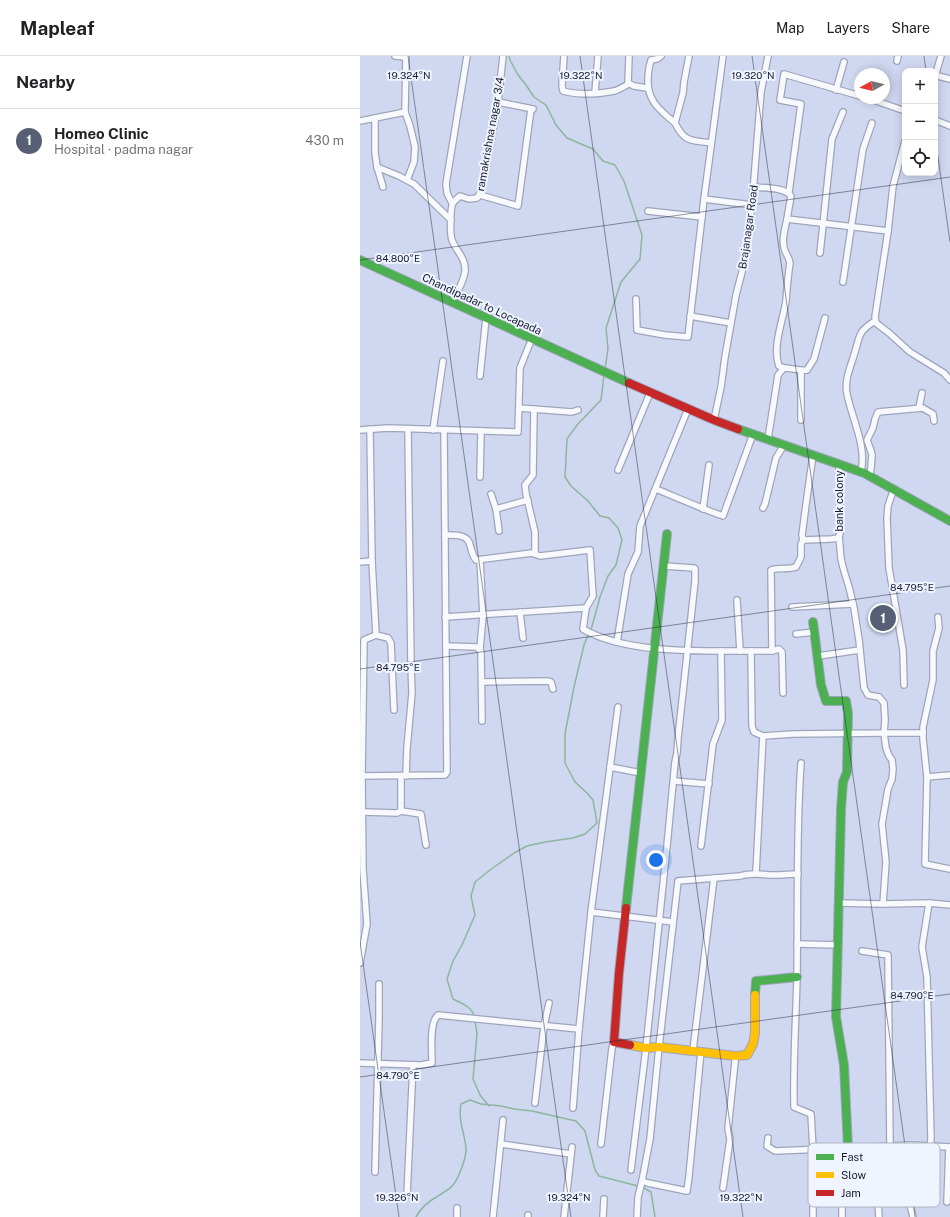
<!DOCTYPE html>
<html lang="en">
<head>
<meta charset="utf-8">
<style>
	body { margin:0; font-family:"Public Sans",sans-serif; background:#f2f2f2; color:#202124 }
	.controls { position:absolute; right:12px; top:12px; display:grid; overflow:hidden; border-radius:8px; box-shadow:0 2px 10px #0003 }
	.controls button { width:36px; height:36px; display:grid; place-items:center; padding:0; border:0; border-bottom:1px solid #e0e0e0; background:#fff; color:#202124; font:20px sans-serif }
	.compass { position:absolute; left:494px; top:12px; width:36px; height:36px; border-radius:50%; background:#fff; box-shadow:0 2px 10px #0003; rotate:262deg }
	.you { position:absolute; left:296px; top:804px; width:14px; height:14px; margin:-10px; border:3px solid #fff; border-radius:50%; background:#1a73e8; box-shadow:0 0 0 6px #1a73e833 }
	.badge { display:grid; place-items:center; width:26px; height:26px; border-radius:50%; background:#575f74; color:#fff; font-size:13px; font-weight:700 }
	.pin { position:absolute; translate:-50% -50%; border:2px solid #fff; box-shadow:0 1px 4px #0006 }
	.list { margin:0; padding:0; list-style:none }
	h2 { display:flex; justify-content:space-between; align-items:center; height:52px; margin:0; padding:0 16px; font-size:17px }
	h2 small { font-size:13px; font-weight:400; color:#757577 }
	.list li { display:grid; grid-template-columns:26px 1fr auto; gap:12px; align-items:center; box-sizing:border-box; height:64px; padding:0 16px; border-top:1px solid #e0e0e0 }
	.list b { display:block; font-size:15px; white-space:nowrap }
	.list p { margin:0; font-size:13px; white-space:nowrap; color:#757577 }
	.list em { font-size:13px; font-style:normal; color:#757577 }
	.icon { flex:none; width:22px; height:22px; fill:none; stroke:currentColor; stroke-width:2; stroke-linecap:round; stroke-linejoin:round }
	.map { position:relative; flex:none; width:590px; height:1161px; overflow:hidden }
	header { display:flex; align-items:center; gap:24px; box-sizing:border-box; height:56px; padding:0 20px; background:#fff; border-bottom:1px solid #e0e0e0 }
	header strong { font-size:19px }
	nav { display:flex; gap:22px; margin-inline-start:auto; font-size:14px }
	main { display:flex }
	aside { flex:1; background:#fff }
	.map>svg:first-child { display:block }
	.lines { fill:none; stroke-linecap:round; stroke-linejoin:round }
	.stream { stroke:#8cb69d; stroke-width:1.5 }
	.street-casing { stroke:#9ea5ba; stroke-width:8 }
	.fast-casing { stroke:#9ea5ba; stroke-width:10 }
	.slow-casing { stroke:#9ea5ba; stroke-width:10 }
	.jam-casing { stroke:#9ea5ba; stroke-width:10 }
	.street { stroke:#f8f9fd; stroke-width:5.5 }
	.fast { stroke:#4caf50; stroke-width:8 }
	.slow { stroke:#ffc107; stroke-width:8 }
	.jam { stroke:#c62828; stroke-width:8 }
	.ticks { fill:none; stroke:#171e31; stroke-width:1; stroke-opacity:0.45 }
	.labels { text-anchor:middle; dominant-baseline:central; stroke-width:4; stroke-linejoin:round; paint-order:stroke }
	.street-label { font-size:11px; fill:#171e31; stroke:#f0f4ff }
	.key { fill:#f0f4ff; stroke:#afb4c1; stroke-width:1 }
	.key-label { font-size:11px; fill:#171e31 }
	.ticks-label { font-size:10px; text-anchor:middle; fill:#171e31; stroke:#f0f4ff; stroke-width:4; stroke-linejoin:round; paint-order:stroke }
</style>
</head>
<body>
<header>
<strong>Mapleaf</strong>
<nav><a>Map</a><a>Layers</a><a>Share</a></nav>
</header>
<main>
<aside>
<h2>Nearby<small></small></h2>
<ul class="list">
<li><span class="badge">1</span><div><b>Homeo Clinic</b><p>Hospital · padma nagar</p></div><em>430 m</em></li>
</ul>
</aside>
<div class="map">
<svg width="590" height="1161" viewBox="0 0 590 1161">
	<rect width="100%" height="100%" fill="#cfd8f0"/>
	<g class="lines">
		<g class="stream">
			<path d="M149,0L150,4L158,19L166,29L174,41L186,49L196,69L207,82L233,93L243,105L255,109L264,125L282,179L280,203L261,226L246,272L248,293L245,313"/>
			<path d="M231,574L240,541L248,520L256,509L262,484L258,472L249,462L240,460L228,445L211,430L205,421L207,383L217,369L241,344L244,319"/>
			<path d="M114,961C113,951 101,947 93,943L87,923L93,905L102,889L115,859L111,840L115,826L130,814L154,797L167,790L185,786L213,782L225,778L237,767L233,744L227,737L215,726L205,707V678L214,631L224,589L229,577"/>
			<path d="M115,964L117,978L113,1023L120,1039L129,1050"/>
			<path d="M282,1131L291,1136L295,1161"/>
			<path d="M56,1161C61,1151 69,1145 78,1140C84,1136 89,1134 93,1129C99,1122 107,1100 106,1091C104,1076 98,1063 101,1048L110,1044L121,1048L141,1050L154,1053L172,1055L216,1065L225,1075L235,1114L239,1120L278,1130"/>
		</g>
		<g class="street-casing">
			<g id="street">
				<path d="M35,0L45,1"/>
				<path d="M46,0L45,56L50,70L55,91L54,106L47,124"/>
				<path d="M204,0L202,30L203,35C218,39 238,38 254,35C259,34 264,30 269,28"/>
				<path d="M269,0L268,27L274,30L287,32"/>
				<path d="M301,0L297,3L291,4C289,11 288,16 288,23C287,45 300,54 315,67"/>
				<path d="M329,0L324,26L323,37L315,67C325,87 331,84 351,87"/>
				<path d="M363,0L344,143L392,149"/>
				<path d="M581,0L576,17L578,20L590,23"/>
				<path d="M537,5L538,0"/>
				<path d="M476,34L484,6"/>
				<path d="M235,37L238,0"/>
				<path d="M508,42L545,55"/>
				<path d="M138,46L173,53"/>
				<path d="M15,62V96L17,111L23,131"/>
				<path d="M575,64L590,70"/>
				<path d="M0,65L45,56"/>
				<path d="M17,111L39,120L54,128L91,164"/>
				<path d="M393,131C404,132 425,131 431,140L427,163L528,175L533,130L545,85"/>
				<path d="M429,136L441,48L420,44L424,18L500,40"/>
				<path d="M120,139L158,150L171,53"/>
				<path d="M92,147L87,137L86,128L107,0"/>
				<path d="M288,155L342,161"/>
				<path d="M528,175L515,261L516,267L529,277L550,296L584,317L590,324"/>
				<path d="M460,197L472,83L483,56"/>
				<path d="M483,226L503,93L512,67"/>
				<path d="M276,243L277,274L305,279L328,281L344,143"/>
				<path d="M92,246C97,236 104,226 105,215C106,202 96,195 92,184C90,179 90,152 93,147C94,145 98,142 100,140L109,143L117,142L122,134L138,46L143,0"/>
				<path d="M330,260L371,267"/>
				<path d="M424,312L419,310C412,291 423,264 426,245C427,232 428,219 430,207C429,201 427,200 425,195C421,185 425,173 427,163"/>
				<path d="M441,315V364"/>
				<path d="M120,320L126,262"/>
				<path d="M159,352L212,356L218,354"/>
				<path d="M559,352L562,337"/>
				<path d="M174,353L173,419L165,429L166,438L175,476V498"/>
				<path d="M354,364L361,331L365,301L376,239L384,208L392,149L401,36L408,0"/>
				<path d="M10,373L12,505L16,579"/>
				<path d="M0,374L28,372L158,376L160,312L168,292L172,283"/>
				<path d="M73,374L83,305"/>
				<path d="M408,383L418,319L424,312C432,312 439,315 447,314L454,303L465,262"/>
				<path d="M258,414L290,337"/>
				<path d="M501,416C507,390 492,363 487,338C484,324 491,310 495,296C500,278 499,275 515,265"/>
				<path d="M509,420L511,413L512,398L507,384L513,372L515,363L518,356L563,352L573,358L574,365"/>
				<path d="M120,421L121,375"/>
				<path d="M296,433C318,442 340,452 363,460L393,378"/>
				<path d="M535,433L532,438L528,450L527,462L529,512L543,594L544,629"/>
				<path d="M131,438L136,453L139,475"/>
				<path d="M403,452L405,448L416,402L424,389"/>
				<path d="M136,453L168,444"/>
				<path d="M343,453L349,409"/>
				<path d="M85,479C94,479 108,478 110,489C112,495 112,499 116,504L172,497L180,500L230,494L233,540L226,552L223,573C266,598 341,595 391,595"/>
				<path d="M443,484L442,479L447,441L453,399"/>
				<path d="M0,506L12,505"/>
				<path d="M377,544L380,595"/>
				<path d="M432,551L493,548"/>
				<path d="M160,556L163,582"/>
				<path d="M85,561L226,552"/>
				<path d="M578,561L579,572L573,595V624L563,671V683L567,721L565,808L590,813"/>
				<path d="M436,578L455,576"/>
				<path d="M257,586L268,518L278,496L280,470L328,353"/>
				<path d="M86,590L117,591L121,596L122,665"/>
				<path d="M120,593L123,559L120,504"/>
				<path d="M412,595L419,593L422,596L423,637"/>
				<path d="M458,600L500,594"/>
				<path d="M122,626L188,625L191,626L193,633"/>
				<path d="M403,680L394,676L392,670L391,595H412L411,514C419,511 428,514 436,511L441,501V488L443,484L471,483L479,482L480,477L479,408"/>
				<path d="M441,707C436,778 438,849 437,920C436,963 433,1007 434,1051L451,1058L453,1093"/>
				<path d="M250,711L281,717"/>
				<path d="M0,720L85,719L87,716L84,374"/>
				<path d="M46,720L47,692L52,637L51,609L48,373"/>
				<path d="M567,721L590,719"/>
				<path d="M314,725L349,728"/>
				<path d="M41,755V720"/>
				<path d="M3,756L37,757L41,755L61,758L66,789"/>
				<path d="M341,790L353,688L362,664L361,595"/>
				<path d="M396,817L403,680L433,678L524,677L525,664L524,647L519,641L508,639L504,632L499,584L494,552L489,531L484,515L481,503L479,480"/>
				<path d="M479,847L523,848L569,847L590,849"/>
				<path d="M569,847L562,891L567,921L571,1083L570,1091"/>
				<path d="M523,848L526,806L522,768L528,733L532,723L533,713L532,704L529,700L526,692L524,677H563"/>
				<path d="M231,856L258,651"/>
				<path d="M437,888L479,889"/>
				<path d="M502,895L528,899L530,1090"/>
				<path d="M0,907L7,868L3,813L2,720L4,584L16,579L28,582L31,587L34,654"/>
				<path d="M333,994L354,822"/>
				<path d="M0,1007L61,1009L72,1007C72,995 69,967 78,959L219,973L231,856L313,866"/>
				<path d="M175,1047L184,970L189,947"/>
				<path d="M213,1052L219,973"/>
				<path d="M408,1082L407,1090L415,1095L514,1091"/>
				<path d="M141,1088L211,1098"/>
				<path d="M241,1088L252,992L254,986"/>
				<path d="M551,1089L549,1144L553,1161"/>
				<path d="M271,1114L286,992L307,790L315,706L317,697L318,682L335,525V513L334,512L304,510"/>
				<path d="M15,1116L19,963V928"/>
				<path d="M282,1125L288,1127L327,1135L329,1120L341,995"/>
				<path d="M363,1132L370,1083L368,1073L375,1006V1000"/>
				<path d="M47,1139L53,1009"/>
				<path d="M514,1143C520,1147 518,1154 519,1161"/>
				<path d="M587,1146L589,1091"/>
				<path d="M97,1161V1152"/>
				<path d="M133,1161L143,1064"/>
				<path d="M168,1161V1159"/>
				<path d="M204,1161L212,1091"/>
				<path d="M243,1161L244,1143"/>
				<path d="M277,1161L278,1141L282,1125L290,1083L299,991L318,825L380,820C393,816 402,819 415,819C423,819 430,818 438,818"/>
				<path d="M453,1161V1145L514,1143V1091L551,1089L590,1091"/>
				<path d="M482,1161V1144L485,1141V1131"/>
			</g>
		</g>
		<g class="fast-casing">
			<g id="fast">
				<path d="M0,204L269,327"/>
				<path d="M378,373L504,417L590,465"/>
				<path d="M453,566L461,629L466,645H486L488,657L487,716L483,726L481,753L476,961L484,1009L488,1092"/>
				<path d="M266,852L307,478"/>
				<path d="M395,939L396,925L437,921"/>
			</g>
		</g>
		<g class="slow-casing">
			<path id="slow" d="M270,989L286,992L299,991L375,1000L387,999L393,988L395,977V939"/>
		</g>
		<g class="jam-casing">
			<g id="jam">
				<path d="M269,327L354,364L378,373"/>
				<path d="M266,852L259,917L254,986L270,989"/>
			</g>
		</g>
		<use href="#street" class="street"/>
		<use href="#fast" class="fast"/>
		<use href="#slow" class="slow"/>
		<use href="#jam" class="jam"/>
	</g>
	<path class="ticks" d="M48,0L211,1161M220,0L383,1161M392,0L555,1161M564,0L566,15M575,80L590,186M0,204L590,121M0,613L590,530M0,886L39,1161M0,1021L590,938"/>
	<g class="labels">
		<g class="street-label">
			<text transform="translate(130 78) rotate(-80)">ramakrishna nagar 3/4</text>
			<text transform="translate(388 171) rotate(-82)">Brajanagar Road</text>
			<text transform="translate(122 248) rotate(25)">Chandipadar to Locapada</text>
			<text transform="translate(479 445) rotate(-90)">bank colony</text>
		</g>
	</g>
	<rect x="448" y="1087" width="132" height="64" rx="6" class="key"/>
	<rect x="456" y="1098" width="18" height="6" fill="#4caf50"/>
	<rect x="456" y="1116" width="18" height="6" fill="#ffc107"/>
	<rect x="456" y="1134" width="18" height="6" fill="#c62828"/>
	<g class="key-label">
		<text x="481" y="1105">Fast</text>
		<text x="481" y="1123">Slow</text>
		<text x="481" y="1141">Jam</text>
	</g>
	<g class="ticks-label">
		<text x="49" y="23">19.324°N</text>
		<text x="221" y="23">19.322°N</text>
		<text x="393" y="23">19.320°N</text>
		<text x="38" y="206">84.800°E</text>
		<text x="552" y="535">84.795°E</text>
		<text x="38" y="615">84.795°E</text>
		<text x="552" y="943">84.790°E</text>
		<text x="38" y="1023">84.790°E</text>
		<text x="37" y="1145">19.326°N</text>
		<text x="209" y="1145">19.324°N</text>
		<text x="381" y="1145">19.322°N</text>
	</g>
</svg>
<div class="controls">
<button>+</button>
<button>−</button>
<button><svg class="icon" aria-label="locate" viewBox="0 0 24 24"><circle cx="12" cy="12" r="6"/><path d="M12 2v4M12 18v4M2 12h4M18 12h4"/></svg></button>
</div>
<svg class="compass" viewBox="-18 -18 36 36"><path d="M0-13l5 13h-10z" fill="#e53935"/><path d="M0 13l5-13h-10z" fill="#757577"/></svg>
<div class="you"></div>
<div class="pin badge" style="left:523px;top:562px">1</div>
</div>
</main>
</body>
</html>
